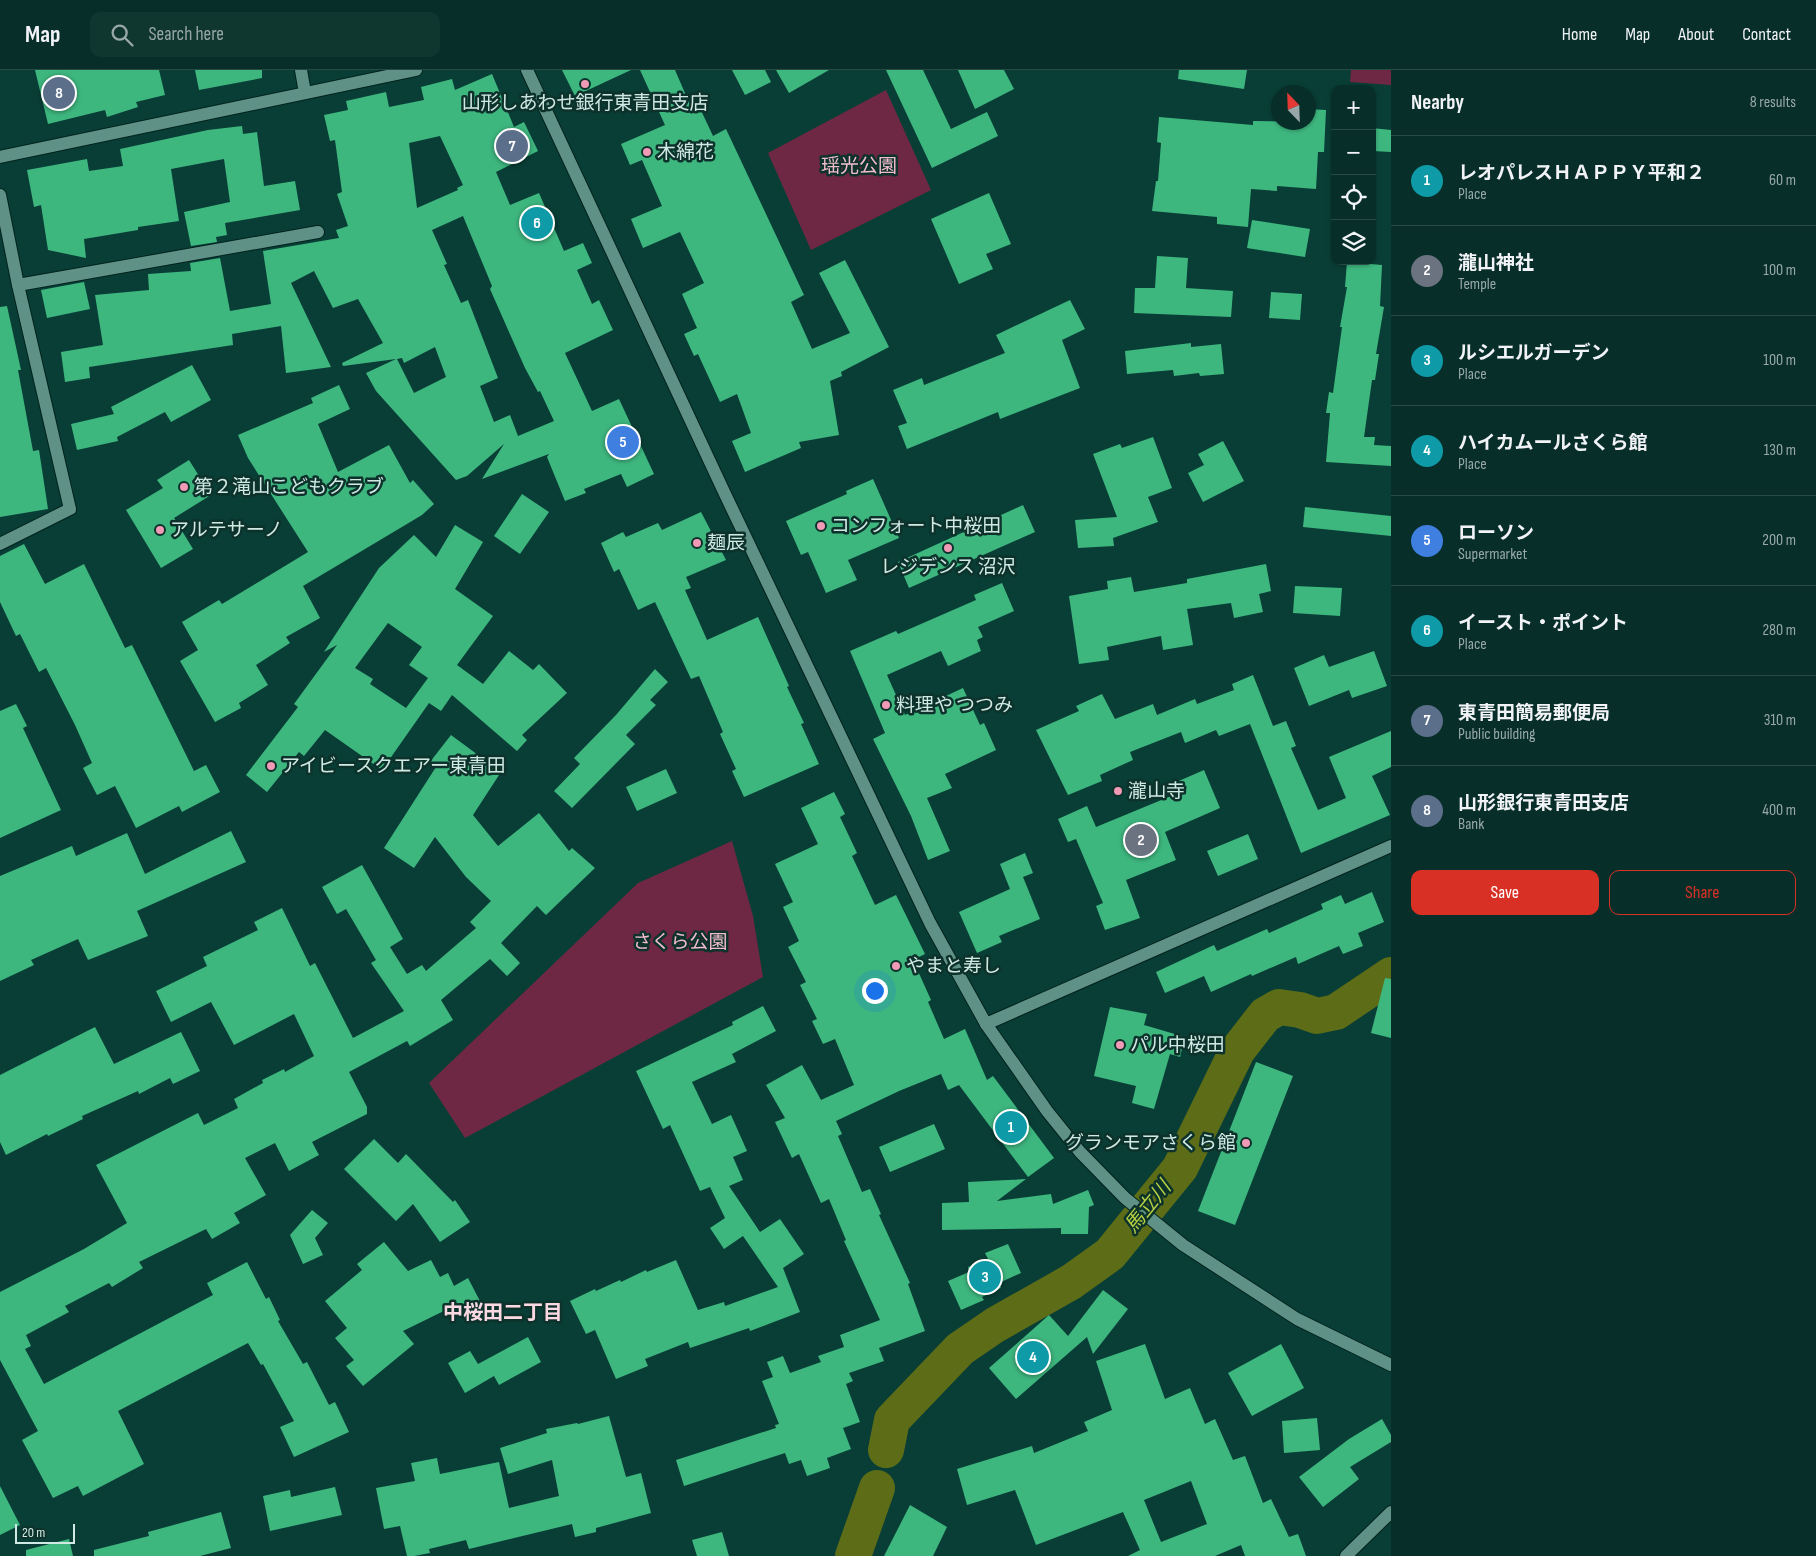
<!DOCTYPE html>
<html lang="en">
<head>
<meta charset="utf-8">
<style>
	body { margin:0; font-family:"Sofia Sans Condensed","Noto Sans JP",sans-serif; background:#103630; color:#f1f3f6 }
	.controls { position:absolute; right:15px; top:15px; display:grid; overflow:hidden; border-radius:10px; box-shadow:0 1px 4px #0004 }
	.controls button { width:45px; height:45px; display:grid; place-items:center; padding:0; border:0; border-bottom:1px solid #284a45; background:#072e28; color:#f1f3f6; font:25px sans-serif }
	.compass { position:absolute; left:1271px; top:15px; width:45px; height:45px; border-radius:50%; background:#072e28; box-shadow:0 1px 4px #0004; rotate:337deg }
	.scale { position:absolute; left:15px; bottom:12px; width:60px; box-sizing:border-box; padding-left:5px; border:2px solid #d0e9e3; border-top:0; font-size:14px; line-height:18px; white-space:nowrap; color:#d0e9e3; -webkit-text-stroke:4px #0c322b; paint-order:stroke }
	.you { position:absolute; left:874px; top:920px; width:18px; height:18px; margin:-12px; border:4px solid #fff; border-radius:50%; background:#1a73e8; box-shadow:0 0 0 8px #1a73e833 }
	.badge { display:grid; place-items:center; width:32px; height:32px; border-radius:50%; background:#d93025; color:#fff; font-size:16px; font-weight:700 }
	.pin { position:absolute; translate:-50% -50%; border:2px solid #fff; box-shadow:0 1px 5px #0006 }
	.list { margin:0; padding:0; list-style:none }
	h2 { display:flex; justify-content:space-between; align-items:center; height:65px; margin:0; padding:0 20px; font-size:21px }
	h2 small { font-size:16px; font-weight:400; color:#98a8a8 }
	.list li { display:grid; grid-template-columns:32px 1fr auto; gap:15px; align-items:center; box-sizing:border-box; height:90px; padding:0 20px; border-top:1px solid #284a45 }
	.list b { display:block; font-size:19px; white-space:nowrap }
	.list p { margin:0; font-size:16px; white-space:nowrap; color:#98a8a8 }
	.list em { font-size:16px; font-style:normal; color:#98a8a8 }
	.actions { display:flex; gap:10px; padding:15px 20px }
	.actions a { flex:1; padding:11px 0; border:1px solid #d93025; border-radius:10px; text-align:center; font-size:18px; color:#d93025 }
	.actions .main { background:#d93025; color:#fff }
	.icon { flex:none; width:28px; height:28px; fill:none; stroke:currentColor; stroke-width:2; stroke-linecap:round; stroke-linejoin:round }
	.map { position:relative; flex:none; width:1391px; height:1486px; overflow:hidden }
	header { display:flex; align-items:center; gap:30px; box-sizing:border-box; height:70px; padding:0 25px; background:#072e28; border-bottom:1px solid #284a45 }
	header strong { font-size:24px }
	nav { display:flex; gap:28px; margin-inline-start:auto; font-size:18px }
	.search { width:350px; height:45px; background:#103630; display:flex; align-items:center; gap:12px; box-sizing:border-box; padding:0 18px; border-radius:10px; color:#98a8a8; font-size:19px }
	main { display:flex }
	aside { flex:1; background:#072e28 }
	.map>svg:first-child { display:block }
	.green { fill:#6f2843 }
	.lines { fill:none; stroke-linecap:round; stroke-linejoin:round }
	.river { stroke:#5d6c16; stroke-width:36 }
	.building { fill:#3eb77f; fill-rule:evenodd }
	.minor-casing { stroke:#00231d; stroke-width:14 }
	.minor { stroke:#609186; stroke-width:12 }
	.poi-dot { fill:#f09ab5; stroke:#0c322b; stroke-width:2 }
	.labels { text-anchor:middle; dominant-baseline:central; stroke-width:5; stroke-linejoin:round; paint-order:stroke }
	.poi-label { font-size:19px; fill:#d0e9e3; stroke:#0c322b; text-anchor:start }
	.park-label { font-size:19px; fill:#f3bccc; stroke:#0c322b }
	.water-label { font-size:20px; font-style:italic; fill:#b6d042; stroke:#0c322b }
	.neighbourhood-label { font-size:20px; font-weight:bold; fill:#fbd9e3; stroke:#0c322b }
</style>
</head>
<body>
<header>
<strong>Map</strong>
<div class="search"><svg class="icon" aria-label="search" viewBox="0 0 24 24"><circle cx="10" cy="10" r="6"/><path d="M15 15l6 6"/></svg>Search here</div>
<nav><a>Home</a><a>Map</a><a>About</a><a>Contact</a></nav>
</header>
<main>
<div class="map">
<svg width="1391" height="1486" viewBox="0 0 1391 1486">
	<rect width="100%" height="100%" fill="#093e36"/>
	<g class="green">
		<path d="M1351,0H1391V15L1350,12Z"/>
		<path d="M886,20L931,120L811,180L768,83Z"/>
		<path d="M732,771L753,846L763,907L465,1068L429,1013L638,813Z"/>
	</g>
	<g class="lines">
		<g class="river">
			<path d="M886,1380L892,1350L960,1279L995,1255L1071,1212L1110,1184L1180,1098L1237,981L1265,945L1279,937L1300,940L1317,946L1336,942L1391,905"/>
			<path d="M853,1486L877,1418"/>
		</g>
	</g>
	<g class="building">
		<path d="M35,0H159L165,25L136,32L138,37L107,47L105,40L48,54Z"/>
		<path d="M195,0H262V8L199,20Z"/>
		<path d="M562,0H631L575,26Z"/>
		<path d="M640,0H675L691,37L698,34L713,66L726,59L804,225L791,232L812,279L850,263L819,203L845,190L889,277L841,302L842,306L830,311L839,365L799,372L801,378L745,402L732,371L751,363L737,324L720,332L698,284L694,286L684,264L697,258L682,224L704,213L680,162L643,178L631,149L662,136L642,90L630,95L621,74L665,55Z"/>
		<path d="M732,0H765L771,12L745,25Z"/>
		<path d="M776,0H829L789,23Z"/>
		<path d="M886,0H923L951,59L987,42L998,66L932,98Z"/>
		<path d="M958,0H1004L1014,19L975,39Z"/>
		<path d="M1179,0H1247L1244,19L1178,9Z"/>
		<path d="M492,4L514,57L524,52L538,81L496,102L510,135L539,123L564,181L583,173L592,193L577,200L592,234L599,230L613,260L565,283L592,341L619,329L654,404L627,417L621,404L584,419L586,423L565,431L547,387L549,384L482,409L504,374L467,406L456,410L376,321L366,303L396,289L343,296L342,293L383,273L358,229L333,238L314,201L291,213L331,297L286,303L281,256L232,264L233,275L89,297L90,308L65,312L61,282L103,275L95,225L149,220L148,204L191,201L190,193L220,188L230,241L271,234L263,181L339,168L336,160L348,156L337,124L342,122L335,70L330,71L324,45L348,40L346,31L386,22L389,37L424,30L421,17L452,9L455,20ZM440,66L463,115L457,118L458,120L417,138L409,73ZM463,146L492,216L490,219L525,298L538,322L540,321L554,351L518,366L510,345L494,352L480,316L498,308L468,230L461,233L444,195L447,194L432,160ZM435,277L446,307L414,323L397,289L402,288L404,293Z"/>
		<path d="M1308,39L1326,40L1324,82H1318L1316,119L1277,116V121L1251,119L1248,157L1217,154V147L1152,141L1156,111H1158L1161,73L1157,72L1159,47L1253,55V51L1308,52Z"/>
		<path d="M242,56L243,64L257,62L264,116L295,111L300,140L225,153L227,165L216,167L217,172L191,176L184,142L230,132L224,89L171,99L179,151L138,157V160L84,169L86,188L48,180L41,135L34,137L27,100L87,89L89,101L123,96L120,79L208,60Z"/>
		<path d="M1372,58L1391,60V82L1372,81Z"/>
		<path d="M989,123L1011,174L986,184L993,199L959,214L931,149Z"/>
		<path d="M1252,150L1310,159L1305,187L1247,178Z"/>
		<path d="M1157,186L1188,188L1186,218L1233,221L1231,247L1134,243L1135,218H1155Z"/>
		<path d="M1347,192L1382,195L1380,236L1384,237L1376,284H1379L1375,310H1372L1364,367H1375L1374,375L1391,376V396L1326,392L1330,343H1326L1329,322L1333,323L1342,257H1340L1347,217H1345Z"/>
		<path d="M84,212L90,239L47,248L41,220Z"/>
		<path d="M1271,222L1302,224L1300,250L1269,248Z"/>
		<path d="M1070,230L1085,259L1062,270L1080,318L1000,349L998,342L907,379L898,356L907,353L893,320L922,308L924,315L1005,283L996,265Z"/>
		<path d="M7,236L21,300H18L33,381L39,380L48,439L0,447V237Z"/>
		<path d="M1191,273V277L1221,274L1224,304L1200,306L1199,303L1174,306L1173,300L1127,304L1125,281Z"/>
		<path d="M192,295L211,330L171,352L165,342L117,367L118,371L77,380L71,354L114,344L111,337Z"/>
		<path d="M339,315L350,339L318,354L338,402L389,375L410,413L413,410L434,434L422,445L303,516L320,548L286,567L290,573L256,595L268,615L239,633L241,638L215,652L180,591L198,580L182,552L219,530L222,534L308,482L248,388L238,365L313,333L311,328Z"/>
		<path d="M1153,367L1172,418L1148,427L1158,452L1113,468L1114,476L1078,478L1075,450L1117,447L1093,384L1120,374L1122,378Z"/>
		<path d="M1223,371L1244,411L1203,432L1188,403L1204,395L1198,384Z"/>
		<path d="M189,390L211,425L174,448L193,479L161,498L126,440L163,418L157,410Z"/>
		<path d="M873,409L899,468L848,490L857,510L826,523L808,482L801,485L786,451L847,424L846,421Z"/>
		<path d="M522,424L549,442L520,484L494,466Z"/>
		<path d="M1023,435L1035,462L909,518L898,492Z"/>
		<path d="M1305,437L1391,446V466L1303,457Z"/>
		<path d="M701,442L726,490L686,507L691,518L685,520L707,570L758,547L789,616L787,617L804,653L801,654L819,694L744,727L732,701L736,699L720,664L723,662L699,606L691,609L655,532L638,540L619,499L614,502L601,473L623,462L626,467L658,453L662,460Z"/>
		<path d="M455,455L483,472L455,519L493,546L457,595L483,614L509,581L533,600L539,594L567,623L522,665L527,670L517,681L452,625L441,641L429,633L382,700L325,660L304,686L299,682L267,722L246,705L298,637L294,634L337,575L324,582L379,498L414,465L436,487ZM388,553L422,577L409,595L428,608L406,638L370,614L373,609L355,598Z"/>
		<path d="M24,474L45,514L84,494L125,578L132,575L194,701L206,695L220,722L182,742L179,736L136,758L115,716L97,725L83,698L92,693L75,655L46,598L39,602L20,564L16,566L0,532V486Z"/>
		<path d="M1266,494L1271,521L1259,524L1263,542L1234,548L1231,533L1187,539L1193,575L1163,580L1161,566L1107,577L1109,590L1079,594L1069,526L1108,519L1107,511L1131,507L1134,522L1187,513V509Z"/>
		<path d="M1002,513L1014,541L978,557L983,567L977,570L981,581L948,596L941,581L887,605L905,645L963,618L980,655L984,653L996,680L945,704L952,718L927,728L950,781L928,790L911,746L873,669L885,663L850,581L896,561L898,564L976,530L974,525Z"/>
		<path d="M1295,516L1342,518L1340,546L1293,543Z"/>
		<path d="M1374,581L1387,616L1352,628L1349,620L1309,636L1294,598L1324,585L1329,597Z"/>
		<path d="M655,599L668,612L650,630L656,635L626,665L635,674L572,738L554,721L580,694L574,688L616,645Z"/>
		<path d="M1253,605L1273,656L1286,651L1296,676L1291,678L1318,740L1346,728L1329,687L1391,661V697L1372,706L1390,745L1301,783L1250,654L1219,666L1216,660L1185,673L1181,662L1130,682L1133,690L1100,705L1102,711L1068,725L1036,660L1079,641L1076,636L1102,624L1115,649L1153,634L1157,645L1195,629L1197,634L1234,620L1232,614Z"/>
		<path d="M16,634L27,656L23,658L61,740L0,768V641Z"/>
		<path d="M451,665L501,702L473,745L498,776L539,743L569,781L572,778L595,798L546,845L537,836L501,873L520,893L507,906L490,889L441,930L453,950L410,976L407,971L349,1002L367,1037V1044L312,1072L319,1085L289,1101L275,1073L245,1088L266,1125L234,1143L240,1153L212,1169L206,1159L139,1192L143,1198L112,1217L109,1213L65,1236L69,1242L26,1265L31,1276L25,1279L44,1314L213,1225L207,1213L247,1192L266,1229L269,1227L280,1250L278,1251L303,1294L307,1292L329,1335L335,1332L349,1362L294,1387L280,1357L294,1351L263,1294L261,1295L248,1273L118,1341L144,1394L83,1426L78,1416L53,1428L22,1370L38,1361L0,1290V1222L84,1179L127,1153L96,1095L198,1043L204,1055L238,1038L234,1029L263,1013L262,1010L284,999L285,1002L314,986L294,944L234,975L211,932L171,952L156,921L207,896L203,887L258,860L254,852L282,838L310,896L315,893L353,968L404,941L371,893L376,890L346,839L337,844L322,817L362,795L403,869L390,877L407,904L422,895L426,901L476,858L470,852L491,831L466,807L435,767L414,798L384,778L436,697L430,692Z"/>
		<path d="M666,699L677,723L637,741L626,717Z"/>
		<path d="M1204,700L1220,738L1165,762L1176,790L1126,810L1140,848L1105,860L1096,836L1103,833L1076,769L1068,772L1058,749L1087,736L1096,757L1176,724L1172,714Z"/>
		<path d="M834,722L845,744L840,747L857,783L852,786L875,835L896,825L925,884L913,890L931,930L928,932L944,969L965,959L987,1010L993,1006L1054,1088L1028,1107L959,1015L948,1020L941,1004L899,1021L836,1051L842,1064L838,1066L862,1122L870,1119L881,1144L879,1145L910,1213L908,1214L925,1261L879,1278L884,1291L849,1303L853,1311L846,1314L860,1352L843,1358L851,1379L827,1388L830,1398L807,1406L801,1390L789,1394L785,1383L684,1416L676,1390L776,1358L775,1355L779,1354L762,1311L773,1307L767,1292L783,1286L790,1303L821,1292L818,1286L844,1277L840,1265L880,1250L844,1171L846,1170L829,1129L821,1133L799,1084L792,1088L775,1052L785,1048L766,1015L802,995L821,1030L854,1015L835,969L823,974L812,951L817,949L800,915L806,912L788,877L799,871L783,837L793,832L775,794L818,774L801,738Z"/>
		<path d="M231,761L246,792L137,841L148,866L88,890L78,869L31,890L34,895L0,911V806L72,776L76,786L127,763L145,804Z"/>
		<path d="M1248,764L1258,789L1218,806L1207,781Z"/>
		<path d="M1025,783L1033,803L1023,807L1040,849L999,866L1002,872L977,883L959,842L1010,819L1000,794Z"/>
		<path d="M1372,822L1384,852L1358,863L1363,876L1343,884L1339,876L1298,894L1296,887L1252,906L1251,904L1211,922L1204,906L1165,923L1156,902L1214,875L1217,881L1267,859L1269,863L1323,839L1321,834L1341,825L1345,834Z"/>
		<path d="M1385,908L1391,909V968L1371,963Z"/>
		<path d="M763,936L776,961L732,984L736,992L692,1012L712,1054L731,1045L747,1081L733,1087L743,1110L729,1116L760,1162L780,1149L804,1184L783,1198L800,1242L750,1261L749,1258L690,1278L688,1272L645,1289L648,1296L616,1309L595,1260L586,1264L570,1231L595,1219L596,1221L620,1210L621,1212L646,1200L647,1202L676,1190L698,1240L724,1232L725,1236L778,1217L743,1166L724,1179L710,1158L725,1148L710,1117L700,1121L670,1055L663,1059L636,1001L733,955L732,952Z"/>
		<path d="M1110,937L1147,944L1144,955L1185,967L1180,987L1170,984L1154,1039L1132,1033L1136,1016L1094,1006Z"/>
		<path d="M95,957L114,994L181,962L200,1001L173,1014L170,1008L139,1024L138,1021L82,1046L83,1049L48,1066L47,1064L6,1085L0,1072V1005Z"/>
		<path d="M1256,992L1293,1006L1235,1155L1198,1141Z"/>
		<path d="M934,1054L945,1079L890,1102L879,1077Z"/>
		<path d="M374,1069L398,1093L406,1084L453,1132L455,1130L470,1152L440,1172L413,1134L396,1151L344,1099Z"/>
		<path d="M1026,1109L997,1131L1051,1124L1053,1134L1088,1120L1094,1135L1089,1137L1088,1164H1061V1158L942,1160V1133L969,1132L968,1112Z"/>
		<path d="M312,1140L328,1153L315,1168L323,1185L303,1194L290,1165Z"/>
		<path d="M384,1172L408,1201L431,1190L440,1207L448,1203L454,1216L468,1208L482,1235L463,1245L458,1234L403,1261L414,1274L363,1316L346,1296L354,1290L335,1268L347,1258L325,1231L362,1200L357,1194Z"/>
		<path d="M1008,1174L1021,1203L999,1213L1001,1218L982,1227L984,1230L961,1240L948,1211L969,1202L968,1197L988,1189L985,1183Z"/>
		<path d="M1103,1220L1128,1239L1093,1284L1087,1267L1016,1329L989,1298L1049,1245L1068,1266Z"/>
		<path d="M528,1267L541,1292L499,1315L494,1306L465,1323L448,1293L470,1281L478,1294Z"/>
		<path d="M1145,1274L1165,1329L1190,1318L1205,1354L1215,1349L1233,1390L1245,1386L1263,1433L1271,1429L1289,1467L1298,1464L1306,1486H1245L1241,1475L1215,1486H1128L1140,1480L1123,1442L1036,1475L1015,1420L967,1435L957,1399L1032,1376L1034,1383L1088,1361L1084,1352L1112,1340L1096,1291ZM1191,1411L1207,1454L1161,1472L1144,1430Z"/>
		<path d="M1281,1274L1304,1318L1252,1346L1228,1303Z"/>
		<path d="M609,1346L626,1407L641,1403L651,1443L596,1458V1462L575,1467L572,1454L469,1479L466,1470L429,1479L430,1483L414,1486H407L400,1456L384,1459L376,1418L415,1411L411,1393L437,1388L440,1404L499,1392L509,1438L559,1426L552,1390L508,1404L500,1378L547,1363L546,1359L577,1353L578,1354Z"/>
		<path d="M1317,1348L1320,1380L1284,1383L1282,1351Z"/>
		<path d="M1382,1349L1391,1365V1372L1350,1397L1359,1409L1323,1437L1299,1407L1349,1369Z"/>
		<path d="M0,1416L20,1455L0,1465Z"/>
		<path d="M335,1417L342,1445L270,1461L263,1426L290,1420L291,1427Z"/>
		<path d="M910,1435L947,1457L933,1486H884Z"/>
		<path d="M221,1442L231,1478L200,1486H94V1480L149,1466L148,1462Z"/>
		<path d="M722,1462L729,1486H697L692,1470Z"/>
		<path d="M69,1469L73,1486H26V1480Z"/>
	</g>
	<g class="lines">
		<g class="minor-casing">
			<g id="minor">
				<path d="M301,0L305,23"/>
				<path d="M527,0L725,424L930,853L986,954L1047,1041L1080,1082L1125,1128L1183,1175L1297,1249L1391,1295"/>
				<path d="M0,87L416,0"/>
				<path d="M0,125L18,215L70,439L0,474"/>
				<path d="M18,215L318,162"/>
				<path d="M986,954L1391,776"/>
				<path d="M1346,1486L1391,1442"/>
			</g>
		</g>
		<use href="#minor" class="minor"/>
	</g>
	<g class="poi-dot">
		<circle cx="585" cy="14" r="5"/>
		<circle cx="647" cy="82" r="5"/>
		<circle cx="184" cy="417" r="5"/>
		<circle cx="821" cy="456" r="5"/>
		<circle cx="160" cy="460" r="5"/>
		<circle cx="697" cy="473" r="5"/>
		<circle cx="948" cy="478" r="5"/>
		<circle cx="886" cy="635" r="5"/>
		<circle cx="271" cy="696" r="5"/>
		<circle cx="1118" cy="721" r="5"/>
		<circle cx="896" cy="896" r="5"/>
		<circle cx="1120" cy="975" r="5"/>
		<circle cx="1246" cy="1073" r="5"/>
	</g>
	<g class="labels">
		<g class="poi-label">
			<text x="585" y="33" text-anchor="middle">山形しあわせ銀行東青田支店</text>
			<text x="657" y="82">木綿花</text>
			<text x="194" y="417">第２滝山こどもクラブ</text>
			<text x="831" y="456">コンフォート中桜田</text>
			<text x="170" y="460">アルテサーノ</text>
			<text x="707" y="473">麺辰</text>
			<text x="948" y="497" text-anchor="middle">レジデンス 沼沢</text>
			<text x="896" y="635">料理や つつみ</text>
			<text x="281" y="696">アイビースクエアー東青田</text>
			<text x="1128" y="721">瀧山寺</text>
			<text x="906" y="896">やまと寿し</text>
			<text x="1130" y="975">パル中桜田</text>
			<text x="1236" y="1073" text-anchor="end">グランモアさくら館</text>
		</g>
		<g class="park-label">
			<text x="859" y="96">瑶光公園</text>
			<text x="680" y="872">さくら公園</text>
		</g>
		<g class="water-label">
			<text transform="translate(1148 1137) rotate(-51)">馬立川</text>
		</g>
		<g class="neighbourhood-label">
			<text x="503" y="1243">中桜田二丁目</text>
		</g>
	</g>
</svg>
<div class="controls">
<button>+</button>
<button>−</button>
<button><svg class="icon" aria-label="locate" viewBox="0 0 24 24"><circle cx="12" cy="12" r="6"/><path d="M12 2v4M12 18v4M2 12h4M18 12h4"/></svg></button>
<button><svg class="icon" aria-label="layers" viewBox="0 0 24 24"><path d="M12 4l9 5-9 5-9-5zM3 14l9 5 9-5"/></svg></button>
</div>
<svg class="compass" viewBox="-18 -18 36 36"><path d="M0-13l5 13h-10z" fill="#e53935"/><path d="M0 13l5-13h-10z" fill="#98a8a8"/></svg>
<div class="scale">20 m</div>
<div class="you"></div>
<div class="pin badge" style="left:1011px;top:1057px;background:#0f9aa8">1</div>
<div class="pin badge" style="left:1141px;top:770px;background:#6b7280">2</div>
<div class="pin badge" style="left:985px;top:1207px;background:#0f9aa8">3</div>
<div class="pin badge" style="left:1033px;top:1287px;background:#0f9aa8">4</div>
<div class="pin badge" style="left:623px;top:372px;background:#3f7fe0">5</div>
<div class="pin badge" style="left:537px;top:153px;background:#0f9aa8">6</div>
<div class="pin badge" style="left:512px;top:76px;background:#5c6f8a">7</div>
<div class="pin badge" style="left:59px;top:23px;background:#5c6f8a">8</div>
</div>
<aside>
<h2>Nearby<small>8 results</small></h2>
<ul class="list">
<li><span class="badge" style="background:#0f9aa8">1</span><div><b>レオパレスＨＡＰＰＹ平和２</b><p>Place</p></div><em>60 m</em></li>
<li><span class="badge" style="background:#6b7280">2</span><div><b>瀧山神社</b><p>Temple</p></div><em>100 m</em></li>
<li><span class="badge" style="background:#0f9aa8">3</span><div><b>ルシエルガーデン</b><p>Place</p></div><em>100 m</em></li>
<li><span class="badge" style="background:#0f9aa8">4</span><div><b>ハイカムールさくら館</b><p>Place</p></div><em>130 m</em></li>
<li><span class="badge" style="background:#3f7fe0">5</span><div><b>ローソン</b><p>Supermarket</p></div><em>200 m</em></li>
<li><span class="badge" style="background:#0f9aa8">6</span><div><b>イースト・ポイント</b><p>Place</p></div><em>280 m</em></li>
<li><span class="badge" style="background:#5c6f8a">7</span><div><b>東青田簡易郵便局</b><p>Public building</p></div><em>310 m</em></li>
<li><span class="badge" style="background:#5c6f8a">8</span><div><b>山形銀行東青田支店</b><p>Bank</p></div><em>400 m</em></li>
</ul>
<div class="actions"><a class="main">Save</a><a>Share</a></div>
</aside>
</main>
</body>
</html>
